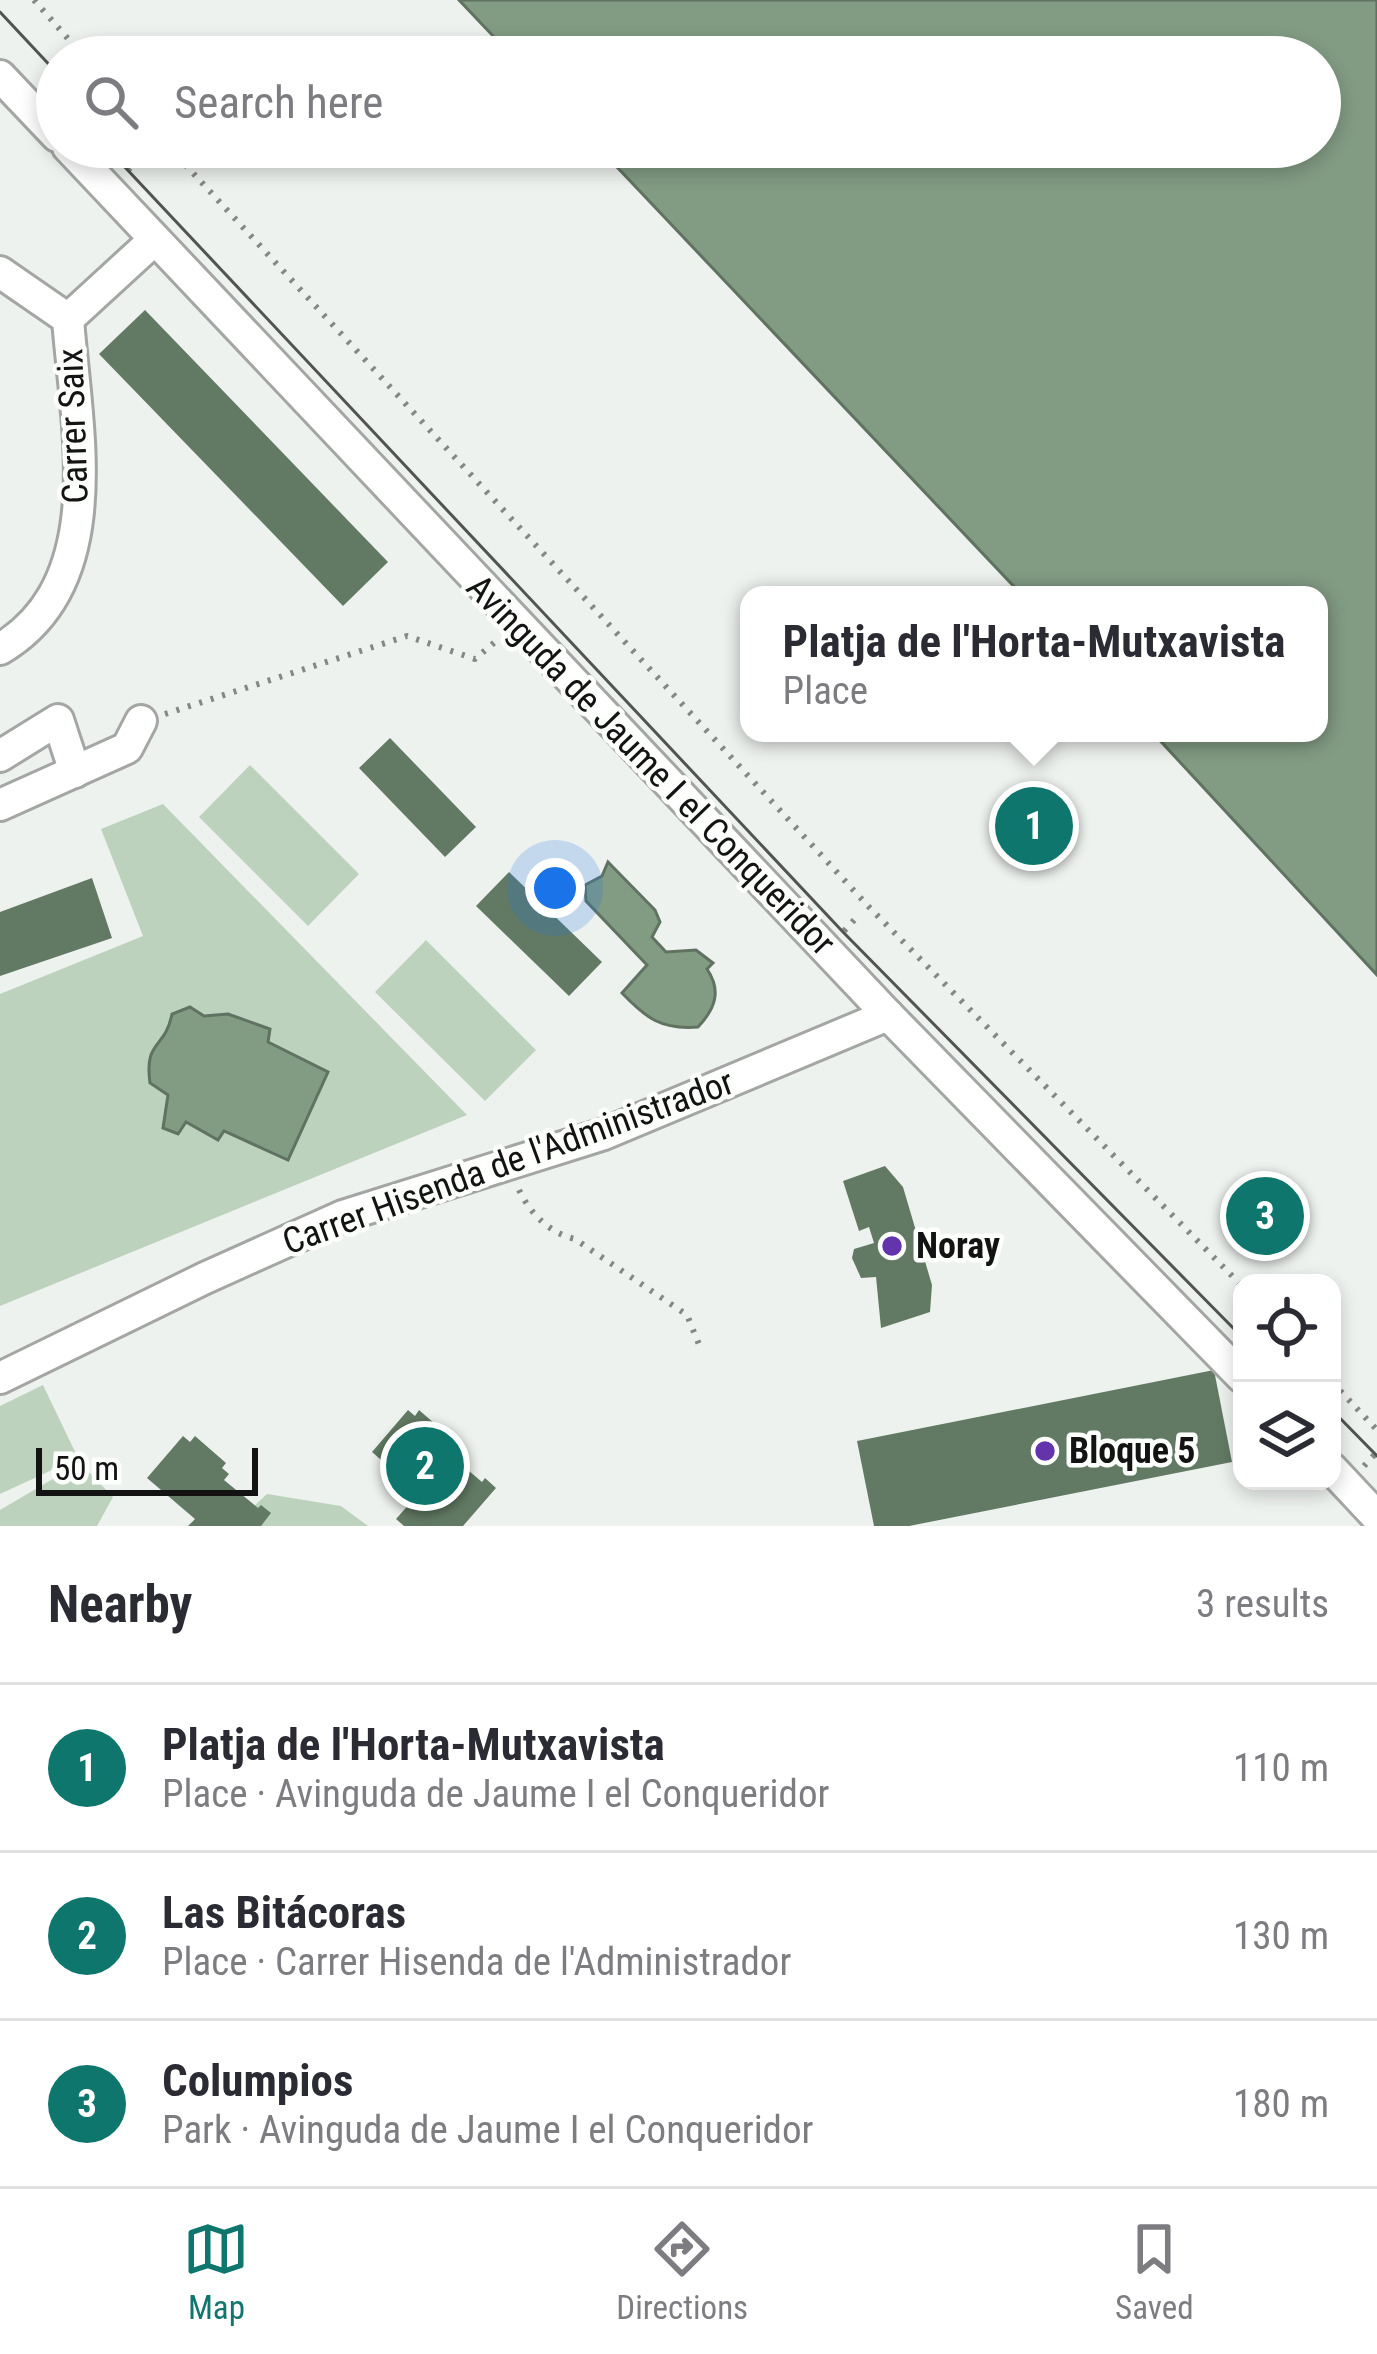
<!DOCTYPE html>
<html lang="en">
<head>
<meta charset="utf-8">
<style>
	body { margin:0; font-family:"Roboto Condensed",sans-serif; background:#f7f7f7; color:#2b2b33 }
	.controls { position:absolute; right:36px; bottom:36px; display:grid; overflow:hidden; border-radius:24px; box-shadow:0 6px 18px #0003 }
	.controls button { width:108px; height:108px; display:grid; place-items:center; padding:0; border:0; border-bottom:3px solid #e1e1e2; background:#fff; color:#2b2b33; font:60px sans-serif }
	.scale { position:absolute; left:36px; bottom:30px; width:222px; box-sizing:border-box; padding-left:12px; border:6px solid #121312; border-top:0; font-size:33px; line-height:42px; white-space:nowrap; color:#121312; -webkit-text-stroke:9px #fdfffd; paint-order:stroke }
	.you { position:absolute; left:555px; top:888px; width:42px; height:42px; margin:-30px; border:9px solid #fff; border-radius:50%; background:#1a73e8; box-shadow:0 0 0 18px #1a73e833 }
	.badge { display:grid; place-items:center; width:78px; height:78px; border-radius:50%; background:#0f766e; color:#fff; font-size:39px; font-weight:700 }
	.pin { position:absolute; translate:-50% -50%; border:6px solid #fff; box-shadow:0 3px 12px #0006 }
	.popup { position:absolute; left:740px; top:586px; width:588px; height:156px; box-sizing:border-box; display:grid; place-content:center; border-radius:24px; background:#fff; filter:drop-shadow(0 3px 9px #0005); font-size:39px; white-space:nowrap; color:#7c7c81 }
	.popup b { font-size:45px; color:#2b2b33 }
	.popup::after { content:''; position:absolute; left:50%; top:100%; margin-left:-24px; border:24px solid transparent; border-top-color:#fff }
	.list { margin:0; padding:0; list-style:none }
	h2 { display:flex; justify-content:space-between; align-items:center; height:156px; margin:0; padding:0 48px; font-size:51px }
	h2 small { font-size:39px; font-weight:400; color:#7c7c81 }
	.list li { display:grid; grid-template-columns:78px 1fr auto; gap:36px; align-items:center; box-sizing:border-box; height:168px; padding:0 48px; border-top:3px solid #e1e1e2 }
	.list b { display:block; font-size:45px; white-space:nowrap }
	.list p { margin:0; font-size:39px; white-space:nowrap; color:#7c7c81 }
	.list em { font-size:39px; font-style:normal; color:#7c7c81 }
	.icon { flex:none; width:66px; height:66px; fill:none; stroke:currentColor; stroke-width:2; stroke-linecap:round; stroke-linejoin:round }
	.map { position:relative; flex:none; width:1377px; height:1526px; overflow:hidden }
	.search { position:absolute; background:#fff; box-shadow:0 6px 18px #0003; left:36px; right:36px; top:36px; height:132px; display:flex; align-items:center; gap:30px; box-sizing:border-box; padding:0 42px; border-radius:66px; color:#7c7c81; font-size:45px }
	.sheet { height:660px; background:#fff }
	nav { display:flex; justify-content:space-around; align-items:center; box-sizing:border-box; height:168px; border-top:3px solid #e1e1e2; background:#fff; font-size:33px; color:#7c7c81 }
	nav a { display:grid; justify-items:center; gap:6px }
	nav .on { color:#0f766e }
	.map>svg:first-child { display:block }
	.green { fill:#bcd2bd }
	.water { fill:#829b83; stroke:#607261; stroke-width:3 }
	.building { fill:#627a63 }
	.lines { fill:none; stroke-linecap:round; stroke-linejoin:round }
	.minor-casing { stroke:#a3a6a3; stroke-width:36 }
	.path { stroke:#858785; stroke-width:6; stroke-dasharray:3 9; stroke-linecap:butt }
	.minor { stroke:#fff; stroke-width:30 }
	.tram { stroke:#525452; stroke-width:3 }
	.poi-dot { fill:#6334ac; stroke:#fdfffd; stroke-width:4.5 }
	.labels { text-anchor:middle; dominant-baseline:central; stroke-width:9; stroke-linejoin:round; paint-order:stroke }
	.street-label { font-size:36px; fill:#121312; stroke:#fdfffd }
	.poi-label { font-size:36px; font-weight:bold; fill:#121312; stroke:#fdfffd; text-anchor:start }
</style>
</head>
<body>
<div class="map">
<svg width="1377" height="1526" viewBox="0 0 1377 1526">
	<rect width="100%" height="100%" fill="#eef2ef"/>
	<g class="green">
		<path d="M250,765L359,874L308,926L199,817Z"/>
		<path d="M163,804L467,1115L0,1306V994L143,936L101,829Z"/>
		<path d="M426,940L536,1050L485,1101L375,992Z"/>
		<path d="M43,1385L78,1458L0,1494V1406Z"/>
		<path d="M80,1463L113,1497L97,1526H0V1510Z"/>
		<path d="M267,1494L341,1506L368,1526H232Z"/>
	</g>
	<g class="water">
		<path d="M459,0H1377V975L1153,733H1319V595H1022L598,147H1320V57H513Z"/>
		<path d="M608,862L655,910L660,922L652,937L666,952L696,950L713,963L707,969C722,991 715,1009 698,1027C661,1030 646,1018 622,993L647,965L586,901L585,885L602,876Z"/>
		<path d="M190,1007L204,1016L228,1014L270,1029L268,1042L328,1072L288,1160L224,1131L218,1140L186,1122L178,1134L163,1128L168,1095L150,1083C144,1039 165,1050 172,1014Z"/>
	</g>
	<g class="building">
		<path d="M145,310L388,562L343,606L99,354Z"/>
		<path d="M390,738L476,827L445,857L359,768Z"/>
		<path d="M509,872L602,962L569,996L476,906Z"/>
		<path d="M92,878L112,938L0,976V912Z"/>
		<path d="M885,1166L903,1187L932,1285L930,1312L881,1328L876,1277L861,1278L852,1258L854,1249L874,1243L869,1227L859,1231L843,1181Z"/>
		<path d="M1214,1370L1232,1462L909,1526H874L857,1441Z"/>
		<path d="M408,1410L415,1416L419,1410L450,1437L447,1441L454,1447L448,1453L482,1482L485,1478L496,1488L463,1526H404L396,1519L419,1493L372,1452Z"/>
		<path d="M183,1436L190,1442L195,1436L226,1463L222,1468L229,1474L224,1480L258,1508L261,1505L271,1513L261,1526H188L195,1519L147,1478Z"/>
	</g>
	<g class="lines">
		<g class="minor-casing">
			<g id="minor">
				<path d="M0,76L57,136"/>
				<path d="M68,147L888,1015L1242,1377"/>
				<path d="M0,272L68,319L153,241"/>
				<path d="M0,649C112,583 76,427 68,319"/>
				<path d="M0,756L58,720L75,772"/>
				<path d="M0,805L127,748L141,721"/>
				<path d="M0,1378L205,1278L343,1216L604,1134L888,1015"/>
				<path d="M1332,1469L1377,1517"/>
			</g>
		</g>
		<g class="path">
			<path d="M34,0L84,57"/>
			<path d="M169,147L869,907L1242,1286"/>
			<path d="M128,170L138,160"/>
			<path d="M165,714L407,636L475,659L495,642"/>
			<path d="M844,931L855,919"/>
			<path d="M519,1190C530,1213 549,1233 575,1239L687,1315L700,1347"/>
			<path d="M1332,1382L1377,1430"/>
			<path d="M1364,1466L1375,1454"/>
		</g>
		<use href="#minor" class="minor"/>
		<g class="tram">
			<path d="M0,12L57,73"/>
			<path d="M106,147L843,932L1242,1337"/>
			<path d="M1332,1410L1377,1456"/>
		</g>
	</g>
	<g class="poi-dot">
		<circle cx="892" cy="1246" r="12"/>
		<circle cx="1045" cy="1451" r="12"/>
	</g>
	<g class="labels">
		<g class="street-label">
			<text transform="translate(73 426) rotate(-92)">Carrer Saix</text>
			<text transform="translate(651 765) rotate(46)">Avinguda de Jaume I el Conqueridor</text>
			<text transform="translate(508 1162) rotate(-20)">Carrer Hisenda de l'Administrador</text>
		</g>
		<g class="poi-label">
			<text x="916" y="1246">Noray</text>
			<text x="1069" y="1451">Bloque 5</text>
		</g>
	</g>
</svg>
<div class="controls">
<button><svg class="icon" aria-label="locate" viewBox="0 0 24 24"><circle cx="12" cy="12" r="6"/><path d="M12 2v4M12 18v4M2 12h4M18 12h4"/></svg></button>
<button><svg class="icon" aria-label="layers" viewBox="0 0 24 24"><path d="M12 4l9 5-9 5-9-5zM3 14l9 5 9-5"/></svg></button>
</div>
<div class="scale">50 m</div>
<div class="you"></div>
<div class="pin badge" style="left:1034px;top:826px">1</div>
<div class="popup"><b>Platja de l'Horta-Mutxavista</b>Place</div>
<div class="pin badge" style="left:425px;top:1466px">2</div>
<div class="pin badge" style="left:1265px;top:1216px">3</div>
<div class="search"><svg class="icon" aria-label="search" viewBox="0 0 24 24"><circle cx="10" cy="10" r="6"/><path d="M15 15l6 6"/></svg>Search here</div>
</div>
<section class="sheet">
<h2>Nearby<small>3 results</small></h2>
<ul class="list">
<li><span class="badge">1</span><div><b>Platja de l'Horta-Mutxavista</b><p>Place · Avinguda de Jaume I el Conqueridor</p></div><em>110 m</em></li>
<li><span class="badge">2</span><div><b>Las Bitácoras</b><p>Place · Carrer Hisenda de l'Administrador</p></div><em>130 m</em></li>
<li><span class="badge">3</span><div><b>Columpios</b><p>Park · Avinguda de Jaume I el Conqueridor</p></div><em>180 m</em></li>
</ul>
</section>
<nav>
<a class="on"><svg class="icon" aria-label="map" viewBox="0 0 24 24"><path d="M3 6l6-2 6 2 6-2v14l-6 2-6-2-6 2zM9 4v14M15 6v14"/></svg>Map</a>
<a><svg class="icon" aria-label="directions" viewBox="0 0 24 24"><path d="M12 3l9 9-9 9-9-9zM9 14v-3h6M13 9l2 2-2 2"/></svg>Directions</a>
<a><svg class="icon" aria-label="saved" viewBox="0 0 24 24"><path d="M7 4h10v16l-5-4-5 4z"/></svg>Saved</a>
</nav>
</body>
</html>
